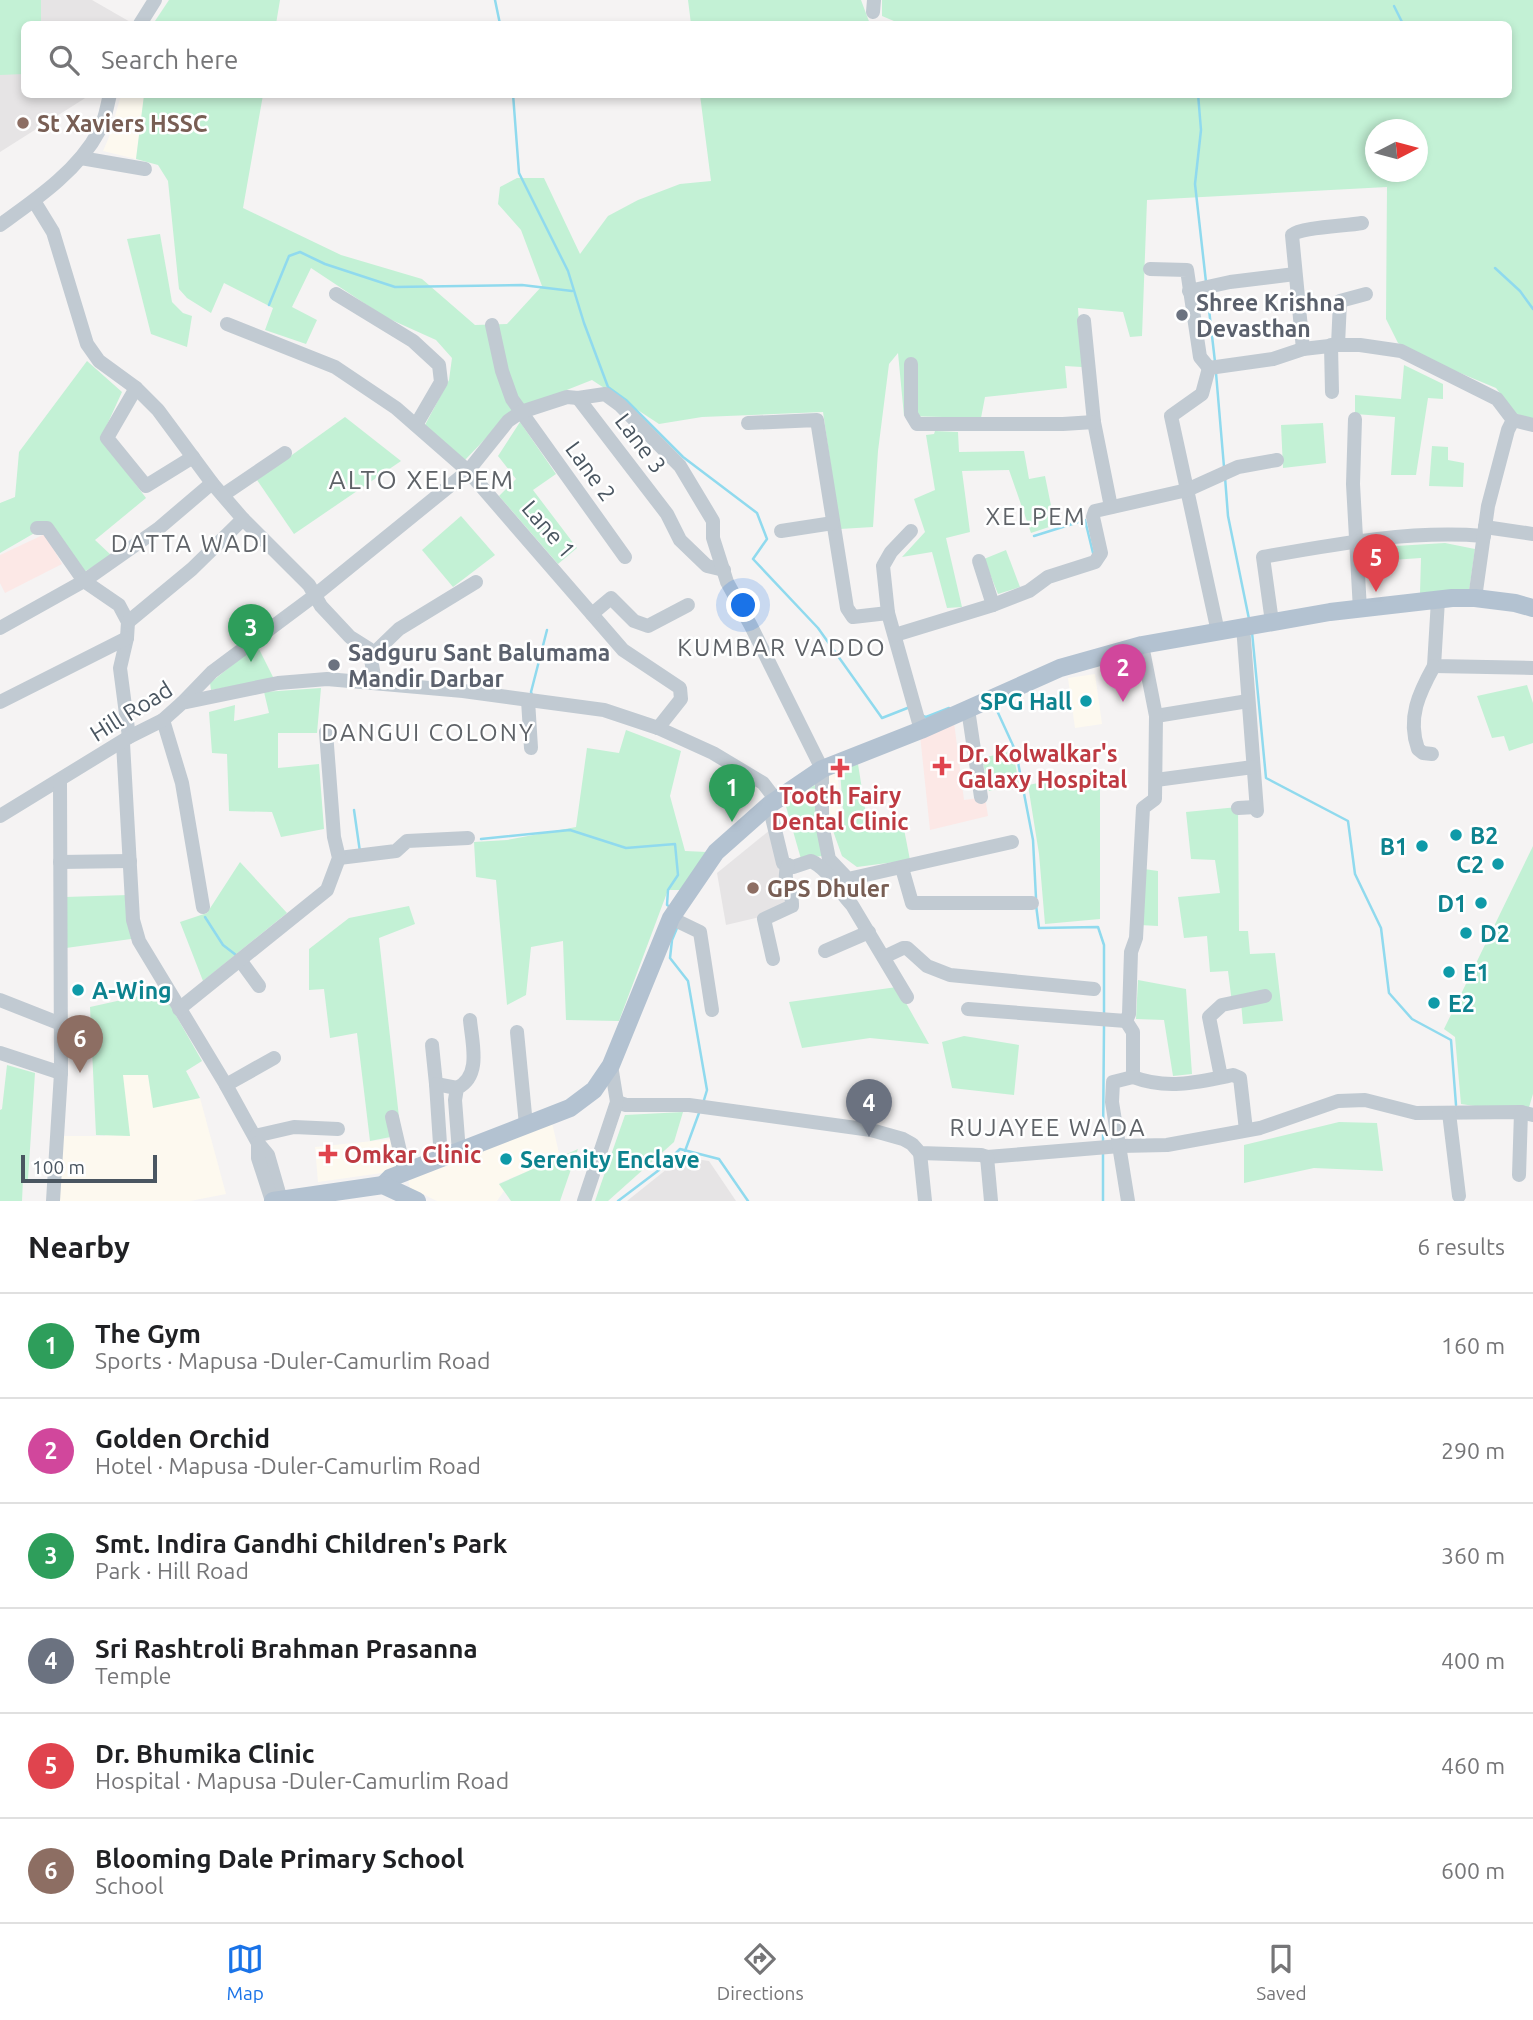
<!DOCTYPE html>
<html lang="en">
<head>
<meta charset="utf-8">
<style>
	body { margin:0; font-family:Ubuntu,sans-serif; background:#f2f2f2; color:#202124 }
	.compass { position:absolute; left:1365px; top:119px; width:63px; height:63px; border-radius:50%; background:#fff; box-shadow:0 4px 10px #0003; rotate:84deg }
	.scale { position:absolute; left:21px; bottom:18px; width:136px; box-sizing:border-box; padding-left:7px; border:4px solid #4a5661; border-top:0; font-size:19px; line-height:24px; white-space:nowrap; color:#4a5661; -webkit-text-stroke:5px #fff; paint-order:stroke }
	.you { position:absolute; left:744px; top:606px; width:24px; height:24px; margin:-18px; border:5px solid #fff; border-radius:50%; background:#1a73e8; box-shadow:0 0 0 10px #1a73e833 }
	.badge { display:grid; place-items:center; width:46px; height:46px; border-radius:50%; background:#1a73e8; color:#fff; font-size:23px; font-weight:700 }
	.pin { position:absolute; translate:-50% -58px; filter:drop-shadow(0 2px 4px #0008) }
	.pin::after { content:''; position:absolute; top:37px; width:24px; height:21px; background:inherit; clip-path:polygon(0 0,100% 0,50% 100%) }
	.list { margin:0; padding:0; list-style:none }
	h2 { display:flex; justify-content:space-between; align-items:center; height:91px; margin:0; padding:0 28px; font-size:30px }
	h2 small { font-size:23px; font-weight:400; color:#757577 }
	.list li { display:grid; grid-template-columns:46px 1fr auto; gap:21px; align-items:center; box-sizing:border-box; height:105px; padding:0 28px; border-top:2px solid #e0e0e0 }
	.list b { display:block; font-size:26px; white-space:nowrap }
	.list p { margin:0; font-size:23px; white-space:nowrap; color:#757577 }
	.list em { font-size:23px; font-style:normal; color:#757577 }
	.icon { flex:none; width:38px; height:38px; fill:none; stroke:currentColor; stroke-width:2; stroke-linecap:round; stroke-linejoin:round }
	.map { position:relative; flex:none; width:1533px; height:1201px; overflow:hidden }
	.search { position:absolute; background:#fff; box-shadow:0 4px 10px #0003; left:21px; right:21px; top:21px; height:77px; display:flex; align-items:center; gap:18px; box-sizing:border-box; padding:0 24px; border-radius:10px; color:#757577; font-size:26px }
	.sheet { height:721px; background:#fff }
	nav { display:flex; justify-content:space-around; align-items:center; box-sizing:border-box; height:98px; border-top:2px solid #e0e0e0; background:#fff; font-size:19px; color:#757577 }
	nav a { display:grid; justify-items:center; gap:4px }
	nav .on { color:#1a73e8 }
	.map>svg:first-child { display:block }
	.commercial { fill:#fdf9ef }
	.education { fill:#e6e4e5 }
	.medical { fill:#fce8e6 }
	.green { fill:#c3f1d5; fill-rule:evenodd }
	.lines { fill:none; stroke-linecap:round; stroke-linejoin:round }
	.stream { stroke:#90daee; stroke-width:2.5 }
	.minor { stroke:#c1cad2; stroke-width:14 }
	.major { stroke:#b3c2d1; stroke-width:18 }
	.education-dot { fill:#8d6e63; stroke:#fff; stroke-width:2.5 }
	.worship-dot { fill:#6b7280; stroke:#fff; stroke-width:2.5 }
	.culture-dot { fill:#0f9aa8; stroke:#fff; stroke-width:2.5 }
	.health-dot { fill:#e0444e; stroke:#fff; stroke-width:2.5 }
	.labels { text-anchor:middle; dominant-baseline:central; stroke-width:5; stroke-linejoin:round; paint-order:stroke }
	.education-label { font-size:23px; font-weight:bold; fill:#785e54; stroke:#fff; text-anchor:start }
	.worship-label { font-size:23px; font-weight:bold; fill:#5b616d; stroke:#fff; text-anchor:start }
	.street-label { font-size:23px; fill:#4a5661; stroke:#fff }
	.culture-label { font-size:23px; font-weight:bold; fill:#0d838f; stroke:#fff; text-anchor:start }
	.health-label { font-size:23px; font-weight:bold; fill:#be3a42; stroke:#fff; text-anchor:start }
	.neighbourhood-label { font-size:24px; letter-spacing:2px; fill:#5f6368; stroke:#fff }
	.quarter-label { font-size:26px; letter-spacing:2px; fill:#5f6368; stroke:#fff }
</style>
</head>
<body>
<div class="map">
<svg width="1533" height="1201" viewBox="0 0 1533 1201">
	<rect width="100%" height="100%" fill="#f5f3f3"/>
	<g class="commercial">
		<path d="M121,95L144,97L136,159L103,151L109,137Z"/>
		<path d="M1095,674L1102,724L1075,728L1068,678Z"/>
		<path d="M837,771L843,825L829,826L826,773Z"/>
		<path d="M123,1075H148L154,1107L200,1098L226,1194L190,1201H58L63,1136H105Z"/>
		<path d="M551,1118L560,1158L499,1183L504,1191L497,1201H437L410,1188L407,1176Z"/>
		<path d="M392,1139L399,1166L382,1173L318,1182L315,1147Z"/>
	</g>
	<g class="education">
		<path d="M0,0H92L132,23L24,24V94L90,95L0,152Z"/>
		<path d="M770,830L789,902L760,917L726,925L717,873Z"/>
		<path d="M682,1157L709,1161L736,1201H627Z"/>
	</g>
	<g class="medical">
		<path d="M45,534L62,564L5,593L0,583V555Z"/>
		<path d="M954,722L964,800L985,797L988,816L930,830L920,735Z"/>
	</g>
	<g class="green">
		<path d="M0,0H41V24H24V74L0,75Z"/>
		<path d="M169,0H280L276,24H153Z"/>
		<path d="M688,0H861L870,24H691Z"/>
		<path d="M882,0H1533V420L1515,413L1496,388L1429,360L1398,343L1386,319L1387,187L1147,200L1142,336L1130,337L1123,312L1078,308L1082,367L1065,366L1067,388L985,397L981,418L904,416L898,353L889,364L878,451L873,527L840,529L823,412L702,417L659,424L592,380L511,412L465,460L425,425L449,380L452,358L436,340L385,317L311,268L292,307L317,320L306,344L265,330L273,308L224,283L211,313L187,298L179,289L168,181L158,165L136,159L144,95H263L243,208L341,255L422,279L475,325L507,324L542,286L521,230L498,204L500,187L517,178H544L580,254L608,216L638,200L680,184L711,181L700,95L1508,94V24H901L882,16ZM1376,130H1418V172H1376Z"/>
		<path d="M160,234L172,302L183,313L192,316L187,347L151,334L127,239Z"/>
		<path d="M87,361L122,392L101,438L146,498L95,540L112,556L82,573L50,524L0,553V503L15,497L19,452Z"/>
		<path d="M1404,365L1443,384V399L1428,398L1416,475H1391L1395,417L1355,414V395L1401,399Z"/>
		<path d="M345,417L401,461L294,534L257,480Z"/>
		<path d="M520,422L556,474L533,490L577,548L558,564L499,496L516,479L498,456Z"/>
		<path d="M1323,423L1326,463L1283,468L1281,425Z"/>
		<path d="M935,431L958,432L959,452L1024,451L1029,479L1045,476L1055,525L1031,533L1009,470L962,471L970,532L946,538L962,607L947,608L932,552L902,557L925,532L914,499L935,490L926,435L934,434Z"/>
		<path d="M1432,446L1448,447V460L1464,463L1463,487L1429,486Z"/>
		<path d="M461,516L495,555L453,587L422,550Z"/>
		<path d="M1445,543L1475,549L1469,591L1420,593L1421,558L1363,562V548Z"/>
		<path d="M1006,550L1020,587L998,594L984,559Z"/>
		<path d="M257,645L274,679L211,690L210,683Z"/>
		<path d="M1527,685L1533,703V743L1509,751L1504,736L1492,738L1477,696Z"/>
		<path d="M321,688L317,733H278V768L319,764L324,829L281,837L272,812L229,811L227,754L212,753L209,712L235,705L234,721L269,713L264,692Z"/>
		<path d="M626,730L681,751L670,796L685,851L707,852L680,890H668L619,1021L566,1020L563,941L531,947L526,995L507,1005L496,880L476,877L474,842L507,840L576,827L587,748L619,753Z"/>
		<path d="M1013,751L1019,785L989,791L982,758Z"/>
		<path d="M858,764L868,827L904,829L910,860L857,867L842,856L832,828L844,826L840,770Z"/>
		<path d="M1100,771V919L1045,924L1039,854L1028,785Z"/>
		<path d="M815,785L822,856L801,859L785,803Z"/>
		<path d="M1238,807L1239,931H1248L1250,954L1275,953L1283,1021L1243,1024L1241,1003H1232L1228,971L1210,972L1207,936L1184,938L1178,897L1220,893L1215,860L1191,859L1186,812Z"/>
		<path d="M1533,846V1094L1527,1114L1461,1104L1455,1037L1444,1029Z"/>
		<path d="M240,862L287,913L203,981L180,922L207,913Z"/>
		<path d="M1144,869L1158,871V926L1140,925Z"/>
		<path d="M128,895L131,939L66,948L65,897Z"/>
		<path d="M409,906L415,924L379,938L401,1135L370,1141L357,1033L330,1038L324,989L309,990V949L349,918Z"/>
		<path d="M1138,980L1186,989L1192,1074L1173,1076L1164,1020L1136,1019Z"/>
		<path d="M897,987L929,1044L870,1038L802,1048L789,1002Z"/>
		<path d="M162,991L202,1061L186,1071L200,1098L153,1108L148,1075H123L130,1136L96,1135L90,1007Z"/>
		<path d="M964,1036L1019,1045L1014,1095L952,1088L942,1042Z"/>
		<path d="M7,1065L35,1073L28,1179H23L22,1201H0V1110L2,1109Z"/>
		<path d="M683,1112L674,1142L608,1201H595L625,1115Z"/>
		<path d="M1339,1122L1377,1123L1383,1171L1314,1168L1244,1183V1145Z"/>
		<path d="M578,1149L560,1201H511L499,1184Z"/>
	</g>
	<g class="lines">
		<g class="stream">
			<path d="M495,0L500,24"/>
			<path d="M1394,6L1403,24"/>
			<path d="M513,94L519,173L568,271L584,323L608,387L626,400L683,457L757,513L767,539L753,559L818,628L882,718L910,707"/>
			<path d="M1198,94L1201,130L1195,184L1206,282"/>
			<path d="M1495,268L1520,291L1533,309"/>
			<path d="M1207,292L1215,362"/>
			<path d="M269,305L289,256L300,252L325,264L395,287L522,285L572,291"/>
			<path d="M1216,373L1224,467"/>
			<path d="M1225,477L1228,516L1249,619"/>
			<path d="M1034,536L1085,520L1093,553"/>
			<path d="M1252,632L1266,778L1348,821L1355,874L1381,928L1389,993L1412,1019L1451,1040L1456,1105"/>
			<path d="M532,695L531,692L547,630"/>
			<path d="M994,704L1016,752L1033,840L1036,898"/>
			<path d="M923,716L926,717L949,708"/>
			<path d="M354,810L360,852"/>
			<path d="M481,839L570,830L626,848L675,844L678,875L668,890L667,905L672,908"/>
			<path d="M1036,905L1039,928L1098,927L1104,945V1016"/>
			<path d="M205,917L223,945L236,955"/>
			<path d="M677,928L672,940L670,958L688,981L707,1090L704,1100"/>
			<path d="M1103,1142L1104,1026"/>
			<path d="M685,1151L699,1113"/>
			<path d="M618,1201L659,1170L680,1149L719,1159L748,1201"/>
			<path d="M1103,1201V1152"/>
		</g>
		<g class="minor">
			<path d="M873,12L874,0"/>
			<path d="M140,24L155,0"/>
			<path d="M81,158L145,169"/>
			<path d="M34,201L53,232L87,344L99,361L136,388L158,410L212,483L243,519L309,585L321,606L350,637L369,649L375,681"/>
			<path d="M0,225C35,200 78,171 99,131C105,121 107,106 110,94"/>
			<path d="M1150,269L1187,270L1200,357L1209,368"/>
			<path d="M1189,291L1230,282L1295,274"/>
			<path d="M336,294L413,341L439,365L441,382L416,425"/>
			<path d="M1084,321L1094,422L1111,507"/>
			<path d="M227,324L335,367L396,408L468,471L623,650L680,688L681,699L658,728"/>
			<path d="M492,325L502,371L512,399L625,557"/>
			<path d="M1331,345L1332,392"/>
			<path d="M1338,345L1340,301L1366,294"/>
			<path d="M1303,349L1292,235C1301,227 1346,226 1362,223"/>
			<path d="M911,364V414L917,424H1063L1094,422"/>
			<path d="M136,388L107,438L146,486L193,457"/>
			<path d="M578,398L667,514L680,540L707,566L724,570"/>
			<path d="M1355,419L1353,484L1360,610"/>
			<path d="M1513,420L1533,425"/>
			<path d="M748,423L817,420L847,608L853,617L888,613"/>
			<path d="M223,495L285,453"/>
			<path d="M1485,527L1533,534"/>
			<path d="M37,528H47L84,581L119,605L128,622L127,638L120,668L129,737"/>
			<path d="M781,531L833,523"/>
			<path d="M911,531L891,552L883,566L888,613L921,730"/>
			<path d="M979,561L993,605"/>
			<path d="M1438,600L1434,666L1533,668"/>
			<path d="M592,614L611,598L634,621L648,626L688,605"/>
			<path d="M128,622L192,569L243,519"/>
			<path d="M1272,622L1263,557C1336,544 1410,530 1484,536"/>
			<path d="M1243,626L1257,811"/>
			<path d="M0,628L84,581L158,529L212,483"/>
			<path d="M1218,632L1171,416L1202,394L1209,368L1273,359L1303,349L1338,345H1360L1401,351L1497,399L1513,420L1508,430L1488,506L1475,598"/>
			<path d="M895,635L993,605L1029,591L1048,577L1095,562L1101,553L1093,517L1095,511L1187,490L1238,467L1277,460"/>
			<path d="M372,655L399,629L476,582"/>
			<path d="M528,700L531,748"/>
			<path d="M0,702L127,638"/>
			<path d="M182,703L212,672L314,596L468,471L508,421L521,412L567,397L578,398L605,394L620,405L680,466L713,521V538L727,582L751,626L822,769V824L829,859L848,879L1012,842"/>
			<path d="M968,709L981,797"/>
			<path d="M1156,716L1248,701"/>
			<path d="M163,720L182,783L203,907"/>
			<path d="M123,743L133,920L139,941L226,1085L258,1143L268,1155L281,1200"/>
			<path d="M1432,754L1423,753L1418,749C1407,718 1419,693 1434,666"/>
			<path d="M1156,780L1253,767"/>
			<path d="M769,805L783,863L793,867L811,861C829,869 838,891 852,905L907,997"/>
			<path d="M1238,808L1256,807"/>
			<path d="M0,816L129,737L163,720L182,703L278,683L327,679L463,691L604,710L658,728L713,753L763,783L776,800"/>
			<path d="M339,858L396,851L407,841L468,838"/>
			<path d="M60,862L130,861"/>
			<path d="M902,868L912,903H1032"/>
			<path d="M671,918L700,932L712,1010"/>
			<path d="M825,951L869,932"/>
			<path d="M884,957L903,948H907L927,966L950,975L1094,989"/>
			<path d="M773,959L764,919L792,906C793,889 781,882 788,865"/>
			<path d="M240,960L259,986"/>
			<path d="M0,1000L61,1024"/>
			<path d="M179,1009L327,890L339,858L334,837L326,732"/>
			<path d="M968,1009L1126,1021"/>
			<path d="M1126,1021L1129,1014L1131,952L1136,938L1143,808L1155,799L1156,716L1142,645"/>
			<path d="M1126,1021L1133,1032V1077C1167,1090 1199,1082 1233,1075L1240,1078L1246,1130"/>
			<path d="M517,1032L526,1125"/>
			<path d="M432,1045L436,1084L457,1088"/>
			<path d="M0,1053L61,1073"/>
			<path d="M1221,1077L1209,1017L1222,1005L1265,996"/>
			<path d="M436,1084L441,1159"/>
			<path d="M226,1085L274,1058"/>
			<path d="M617,1102L626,1105H689L871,1130L903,1139L912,1144L920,1153L981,1155L987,1157L1120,1146L1167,1145L1260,1128L1338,1101L1365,1100L1416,1113L1521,1112L1533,1115"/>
			<path d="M1449,1113L1459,1196"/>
			<path d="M392,1117L405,1173"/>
			<path d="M255,1136L294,1127L338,1129"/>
			<path d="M258,1143V1158L272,1201"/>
			<path d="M459,1152L455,1100L457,1088C482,1076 472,1043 470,1020"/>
			<path d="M920,1153L925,1201"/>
			<path d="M987,1157L991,1201"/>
			<path d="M1519,1175L1521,1112"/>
			<path d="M53,1201L61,1073L60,782"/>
			<path d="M584,1201L617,1102L611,1065"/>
			<path d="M1128,1201L1112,1102L1113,1082L1133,1077"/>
		</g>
		<g class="major">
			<path d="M383,1185L390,1178L570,1108L594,1090L611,1065L671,918L716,852L769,805L822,769L921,730L1060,668L1142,645L1330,612L1452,598H1475L1515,603L1533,608"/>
			<path d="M273,1201L383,1185L417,1201"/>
		</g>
	</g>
	<g class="education-dot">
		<circle cx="23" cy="123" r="7"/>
		<circle cx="753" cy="888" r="7"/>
	</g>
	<g class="worship-dot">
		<circle cx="1182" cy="315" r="7"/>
		<circle cx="334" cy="665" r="7"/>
	</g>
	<g class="culture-dot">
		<circle cx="1086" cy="701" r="7"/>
		<circle cx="1456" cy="835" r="7"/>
		<circle cx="1422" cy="846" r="7"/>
		<circle cx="1498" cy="864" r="7"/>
		<circle cx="1481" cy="903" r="7"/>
		<circle cx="1466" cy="933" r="7"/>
		<circle cx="1449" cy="972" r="7"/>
		<circle cx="78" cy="990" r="7"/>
		<circle cx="1434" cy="1003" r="7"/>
		<circle cx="506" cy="1159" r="7"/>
	</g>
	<g class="health-dot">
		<path d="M938.5 755.5h7v7h7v7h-7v7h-7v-7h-7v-7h7z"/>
		<path d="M836.5 757.5h7v7h7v7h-7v7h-7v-7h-7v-7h7z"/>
		<path d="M324.5 1143.5h7v7h7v7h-7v7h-7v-7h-7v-7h7z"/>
	</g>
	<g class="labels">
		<g class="education-label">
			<text x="37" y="123">St Xaviers HSSC</text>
			<text x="767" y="888">GPS Dhuler</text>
		</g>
		<g class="worship-label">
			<text x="1196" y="302">Shree Krishna<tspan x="1196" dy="26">Devasthan</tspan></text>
			<text x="348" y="652">Sadguru Sant Balumama<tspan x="348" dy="26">Mandir Darbar</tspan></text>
		</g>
		<g class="street-label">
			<text transform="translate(641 443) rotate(53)">Lane 3</text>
			<text transform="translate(591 471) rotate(54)">Lane 2</text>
			<text transform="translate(549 529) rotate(49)">Lane 1</text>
			<text transform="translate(131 711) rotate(-32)">Hill Road</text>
		</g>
		<g class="culture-label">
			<text x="1072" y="701" text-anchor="end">SPG Hall</text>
			<text x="1470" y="835">B2</text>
			<text x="1408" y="846" text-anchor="end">B1</text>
			<text x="1484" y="864" text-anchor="end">C2</text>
			<text x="1467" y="903" text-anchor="end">D1</text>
			<text x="1480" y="933">D2</text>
			<text x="1463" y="972">E1</text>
			<text x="92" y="990">A-Wing</text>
			<text x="1448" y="1003">E2</text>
			<text x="520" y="1159">Serenity Enclave</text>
		</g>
		<g class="health-label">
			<text x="958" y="753">Dr. Kolwalkar's<tspan x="958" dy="26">Galaxy Hospital</tspan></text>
			<text x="840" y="795" text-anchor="middle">Tooth Fairy<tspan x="840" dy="26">Dental Clinic</tspan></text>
			<text x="344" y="1154">Omkar Clinic</text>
		</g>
		<g class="neighbourhood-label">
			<text x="1036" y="516">XELPEM</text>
			<text x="190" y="543">DATTA WADI</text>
			<text x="782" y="647">KUMBAR VADDO</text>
			<text x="428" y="732">DANGUI COLONY</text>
			<text x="1048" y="1127">RUJAYEE WADA</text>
		</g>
		<g class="quarter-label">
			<text x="422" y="479">ALTO XELPEM</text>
		</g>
	</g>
</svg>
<svg class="compass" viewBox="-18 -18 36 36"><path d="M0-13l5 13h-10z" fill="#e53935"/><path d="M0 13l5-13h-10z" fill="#757577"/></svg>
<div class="scale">100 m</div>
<div class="you"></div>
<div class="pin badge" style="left:732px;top:822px;background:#2e9e5b">1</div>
<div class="pin badge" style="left:1123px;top:702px;background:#d1479c">2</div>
<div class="pin badge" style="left:251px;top:662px;background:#2e9e5b">3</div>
<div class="pin badge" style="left:869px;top:1137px;background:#6b7280">4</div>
<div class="pin badge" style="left:1376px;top:592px;background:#e0444e">5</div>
<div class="pin badge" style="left:80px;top:1073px;background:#8d6e63">6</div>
<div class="search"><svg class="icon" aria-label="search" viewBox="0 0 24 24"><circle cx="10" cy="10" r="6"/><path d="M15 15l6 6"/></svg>Search here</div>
</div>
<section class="sheet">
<h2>Nearby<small>6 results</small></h2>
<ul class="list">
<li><span class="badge" style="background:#2e9e5b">1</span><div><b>The Gym</b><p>Sports · Mapusa -Duler-Camurlim Road</p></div><em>160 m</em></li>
<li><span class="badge" style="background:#d1479c">2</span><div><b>Golden Orchid</b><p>Hotel · Mapusa -Duler-Camurlim Road</p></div><em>290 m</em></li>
<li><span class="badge" style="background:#2e9e5b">3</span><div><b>Smt. Indira Gandhi Children's Park</b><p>Park · Hill Road</p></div><em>360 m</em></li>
<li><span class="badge" style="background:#6b7280">4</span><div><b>Sri Rashtroli Brahman Prasanna</b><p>Temple</p></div><em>400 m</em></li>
<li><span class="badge" style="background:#e0444e">5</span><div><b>Dr. Bhumika Clinic</b><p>Hospital · Mapusa -Duler-Camurlim Road</p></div><em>460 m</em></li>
<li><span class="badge" style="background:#8d6e63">6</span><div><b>Blooming Dale Primary School</b><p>School</p></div><em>600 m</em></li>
</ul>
</section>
<nav>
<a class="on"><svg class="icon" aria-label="map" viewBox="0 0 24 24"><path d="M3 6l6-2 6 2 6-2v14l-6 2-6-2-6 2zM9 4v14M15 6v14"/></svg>Map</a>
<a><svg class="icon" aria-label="directions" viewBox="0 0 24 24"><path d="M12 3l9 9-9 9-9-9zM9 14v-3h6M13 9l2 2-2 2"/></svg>Directions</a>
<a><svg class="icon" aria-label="saved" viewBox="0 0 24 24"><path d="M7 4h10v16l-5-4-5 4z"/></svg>Saved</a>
</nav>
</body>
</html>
